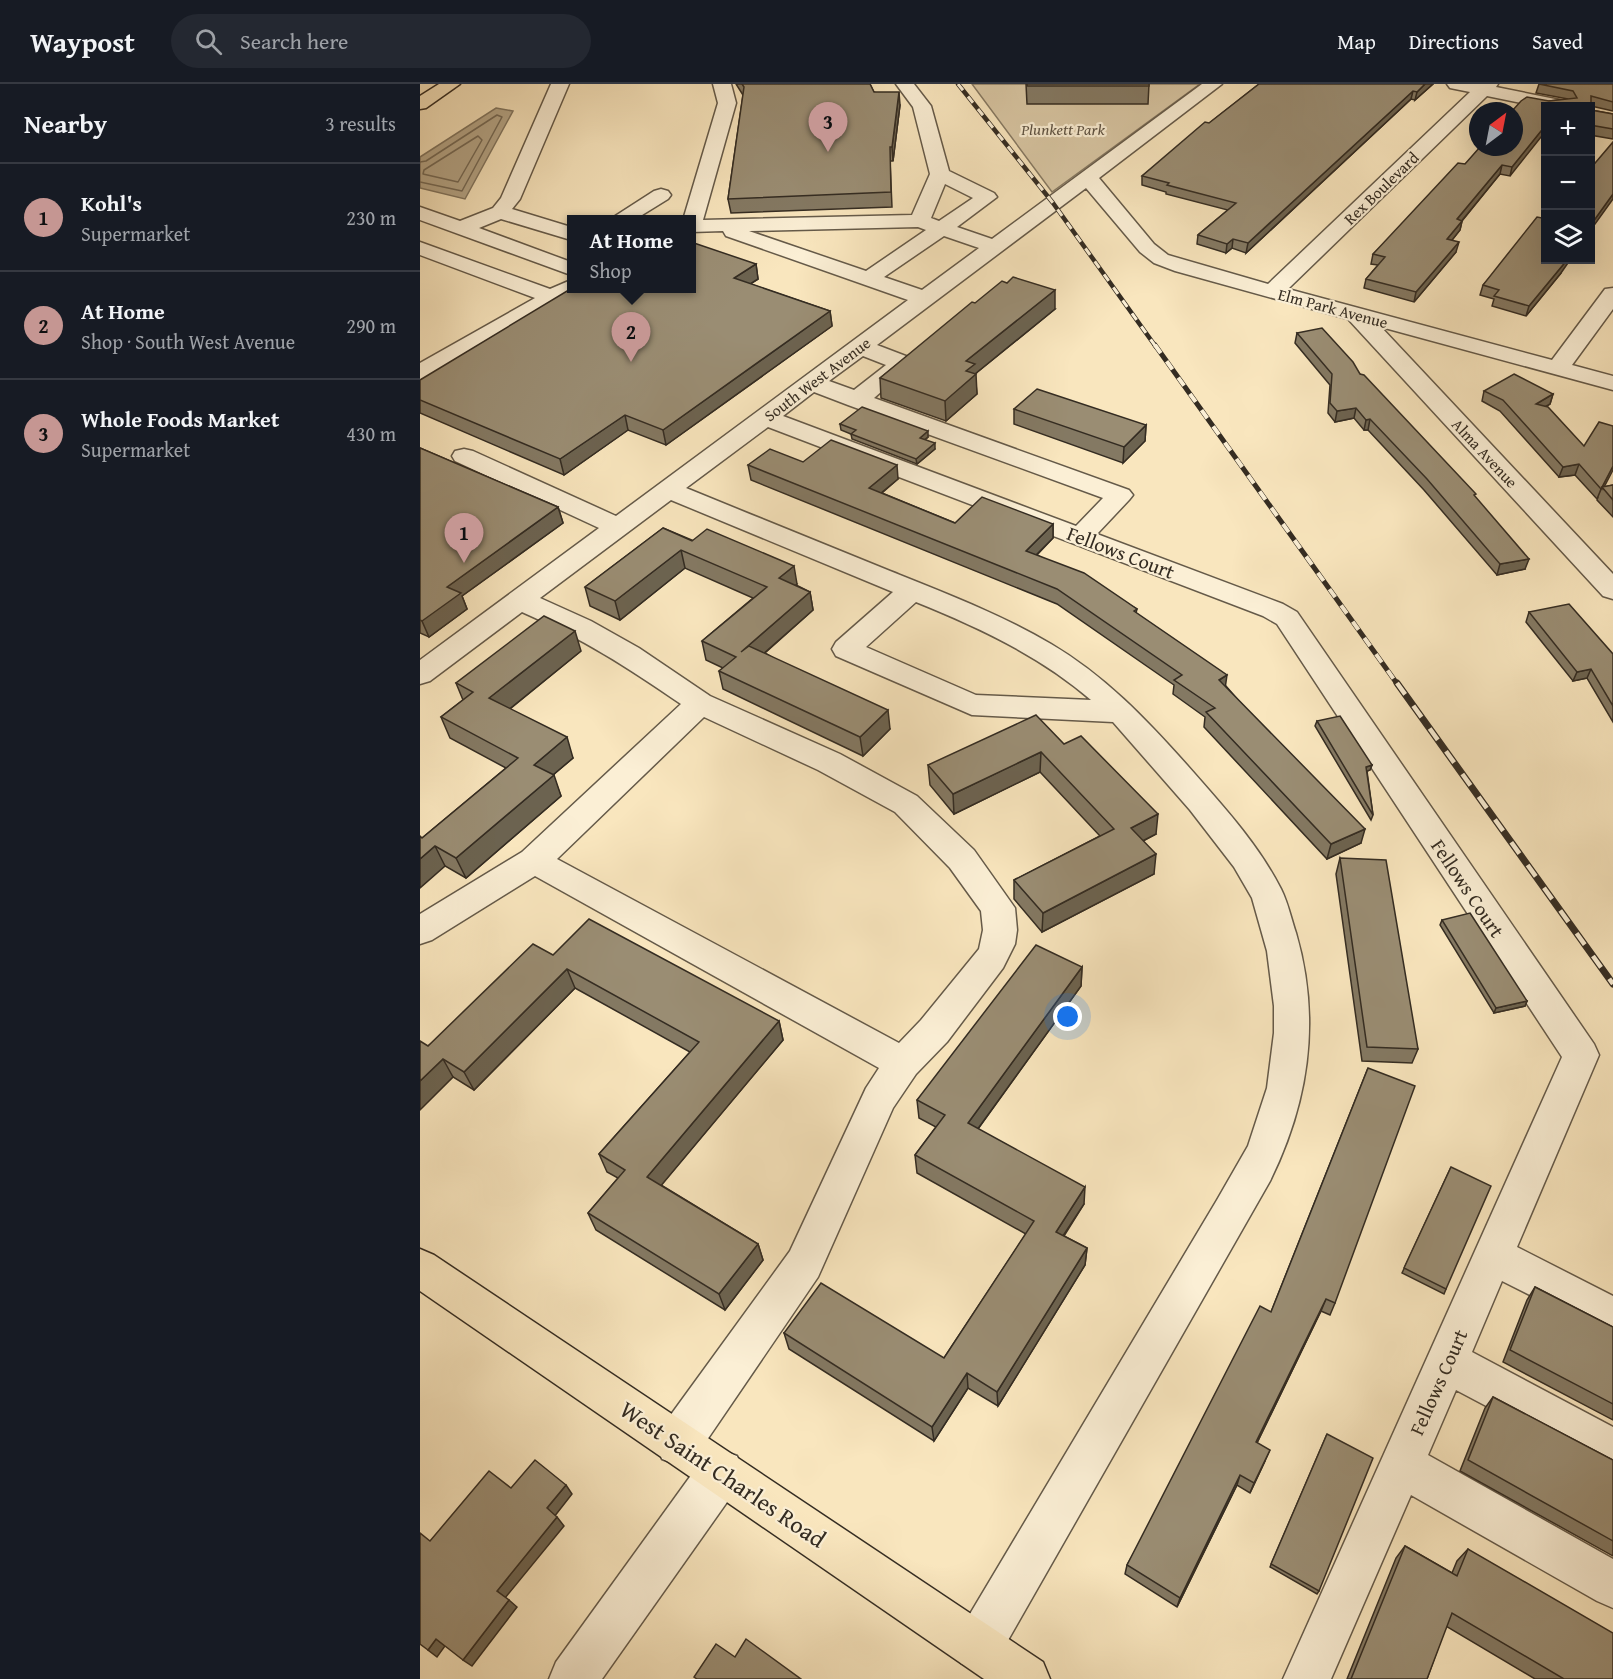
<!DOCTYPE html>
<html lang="en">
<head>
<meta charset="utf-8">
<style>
	body { margin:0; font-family:"Gentium Book Plus",serif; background:#242831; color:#f1f3f6 }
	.controls { position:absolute; right:18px; top:18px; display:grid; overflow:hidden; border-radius:0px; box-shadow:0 6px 24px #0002 }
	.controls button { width:54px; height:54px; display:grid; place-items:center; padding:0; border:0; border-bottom:2px solid #363941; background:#171b24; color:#f1f3f6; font:30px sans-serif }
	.compass { position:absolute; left:1049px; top:18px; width:54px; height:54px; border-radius:50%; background:#171b24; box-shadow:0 6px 24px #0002; rotate:32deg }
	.you { position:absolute; left:648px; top:933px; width:21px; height:21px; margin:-15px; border:4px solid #fff; border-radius:50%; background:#1a73e8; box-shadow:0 0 0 9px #1a73e833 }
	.badge { display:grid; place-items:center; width:39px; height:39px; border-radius:50%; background:#c59692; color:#111; font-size:20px; font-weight:700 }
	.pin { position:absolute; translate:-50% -50px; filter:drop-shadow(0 2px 3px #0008) }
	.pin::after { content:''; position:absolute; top:32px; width:21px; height:18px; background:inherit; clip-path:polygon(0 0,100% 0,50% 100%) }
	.popup { position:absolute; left:147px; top:131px; width:129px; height:78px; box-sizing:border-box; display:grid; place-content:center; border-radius:0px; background:#171b24; filter:drop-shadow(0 2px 4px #0005); font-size:20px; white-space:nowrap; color:#9ea1a6 }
	.popup b { font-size:22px; color:#f1f3f6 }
	.popup::after { content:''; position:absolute; left:50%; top:100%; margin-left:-12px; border:12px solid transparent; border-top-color:#171b24 }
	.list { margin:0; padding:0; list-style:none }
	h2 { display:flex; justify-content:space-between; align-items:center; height:78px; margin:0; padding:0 24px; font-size:26px }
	h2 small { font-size:20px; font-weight:400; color:#9ea1a6 }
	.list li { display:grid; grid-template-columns:39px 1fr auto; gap:18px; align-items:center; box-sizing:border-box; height:108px; padding:0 24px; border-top:2px solid #363941 }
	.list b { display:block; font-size:22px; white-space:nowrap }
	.list p { margin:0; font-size:20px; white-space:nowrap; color:#9ea1a6 }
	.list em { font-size:20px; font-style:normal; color:#9ea1a6 }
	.icon { flex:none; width:33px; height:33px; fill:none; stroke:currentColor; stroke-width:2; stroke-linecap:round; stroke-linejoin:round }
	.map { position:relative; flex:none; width:1193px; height:1595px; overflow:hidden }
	header { display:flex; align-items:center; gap:36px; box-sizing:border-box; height:84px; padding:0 30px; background:#171b24; border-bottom:2px solid #363941 }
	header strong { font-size:28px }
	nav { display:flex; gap:33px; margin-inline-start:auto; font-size:21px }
	.search { width:420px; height:54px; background:#242831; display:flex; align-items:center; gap:15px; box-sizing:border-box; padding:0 21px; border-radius:33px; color:#9ea1a6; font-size:22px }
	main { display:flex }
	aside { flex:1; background:#171b24 }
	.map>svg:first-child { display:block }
	.green { fill:#d8c6a3; stroke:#867962; stroke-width:1.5 }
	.water { fill:#b6a789; stroke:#827660; stroke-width:1.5 }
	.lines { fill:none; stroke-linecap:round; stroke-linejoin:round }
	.shore { stroke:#756a56; stroke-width:1.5 }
	.minor-casing { stroke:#655a49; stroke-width:3 }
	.major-casing { stroke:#342c22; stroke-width:3 }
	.highway-casing { stroke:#342c22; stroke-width:3 }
	.minor { fill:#fbefd5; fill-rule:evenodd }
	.major { fill:#f9e6be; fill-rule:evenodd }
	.highway { fill:#f9e6be; fill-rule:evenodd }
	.rail-far2-casing { stroke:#342c22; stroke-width:4.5 }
	.rail-far1-casing { stroke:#342c22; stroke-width:5 }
	.rail-casing { stroke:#342c22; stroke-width:7 }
	.rail-far2 { stroke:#fbefd5; stroke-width:3; stroke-dasharray:8; stroke-linecap:butt }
	.rail-far1 { stroke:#fbefd5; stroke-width:4; stroke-dasharray:10; stroke-linecap:butt }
	.rail { stroke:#fbefd5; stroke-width:4.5; stroke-dasharray:14; stroke-linecap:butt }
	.wall { fill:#847963; stroke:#342c22; stroke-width:1.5 }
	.shaded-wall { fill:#6c6350; stroke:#342c22; stroke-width:1.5 }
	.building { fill:#9a8d73; stroke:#342c22; stroke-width:1.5 }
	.labels { text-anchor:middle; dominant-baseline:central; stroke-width:4.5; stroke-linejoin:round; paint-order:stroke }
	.far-park-label { font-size:16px; font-style:italic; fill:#5d5242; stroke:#fbefd5 }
	.far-street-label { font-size:16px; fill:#342c22; stroke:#fbefd5 }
	.street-label { font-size:20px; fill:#342c22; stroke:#fbefd5 }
	.near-street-label { font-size:24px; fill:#342c22; stroke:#fbefd5 }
</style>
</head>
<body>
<header>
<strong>Waypost</strong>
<div class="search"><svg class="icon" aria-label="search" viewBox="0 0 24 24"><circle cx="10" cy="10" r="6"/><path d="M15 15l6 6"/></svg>Search here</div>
<nav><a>Map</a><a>Directions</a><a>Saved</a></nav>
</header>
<main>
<aside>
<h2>Nearby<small>3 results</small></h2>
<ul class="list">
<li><span class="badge">1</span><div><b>Kohl's</b><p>Supermarket</p></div><em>230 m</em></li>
<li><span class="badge">2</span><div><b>At Home</b><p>Shop · South West Avenue</p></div><em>290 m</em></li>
<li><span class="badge">3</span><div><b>Whole Foods Market</b><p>Supermarket</p></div><em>430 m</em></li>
</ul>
</aside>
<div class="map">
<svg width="1193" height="1595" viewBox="0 0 1193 1595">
	<rect width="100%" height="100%" fill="#f9e6be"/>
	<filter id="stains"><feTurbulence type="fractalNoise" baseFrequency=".00333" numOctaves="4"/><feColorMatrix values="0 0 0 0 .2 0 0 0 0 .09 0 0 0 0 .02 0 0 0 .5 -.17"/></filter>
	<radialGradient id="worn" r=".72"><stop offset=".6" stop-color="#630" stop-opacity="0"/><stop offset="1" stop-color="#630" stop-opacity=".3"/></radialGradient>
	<path class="green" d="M552,0H780L632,108Z"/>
	<path class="water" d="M76,24L93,27L45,115L0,104V73Z"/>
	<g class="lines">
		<g class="shore">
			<path d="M58,52L62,56L38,98L3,90L4,86Z"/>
			<path d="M0,78L6,77L77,31L82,33L42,107L0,98"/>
		</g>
		<g class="minor-casing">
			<g id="minor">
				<path d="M131,0H149L100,115L92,125L151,143V156L81,135L59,144L151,178V191L0,136V123L40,137L73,124L81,114Z"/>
				<path d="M293,0H311L316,19L283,136L492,131L510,90L493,23L476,0H494L511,22L529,87L574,109L577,113L537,143L572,155L782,0H802L679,94L734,160L748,171L848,200L1050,8L1030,4L1027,0H1078L1076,3L1150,18L1153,22L1126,24L1067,12L868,205L1132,276L1185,205L1193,204V225L1152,281L1193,292V306L961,243L1193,490V515L1183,512L928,235L755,187L734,179L720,168L666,104L457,261L491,274L494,279L454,314L709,406L713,411L709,416L677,450L863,520L877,528L1174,960L1179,971L1097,1163L1193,1212V1253L1082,1197L1052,1268L1193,1343V1389L1036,1306L1008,1371L1193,1475V1524L1177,1517L991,1411L911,1595H863L1142,973L857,540L843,532L348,343L266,404C334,432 402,459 470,487C525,509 580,530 631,560C685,592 725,634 767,681C801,720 837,758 861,805C868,819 871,834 876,849C901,935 889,1018 850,1097L575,1579L558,1586L541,1579L534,1562L541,1545L797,1116L828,1062L847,1004L854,949V922L847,867L832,814L814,783L770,726L693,638L552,631L416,572L412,565L416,558L473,508L251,416L120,514L171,537L219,564L290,612L420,670L497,712L554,766L595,824L597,846L595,860L583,884L527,958L496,990L473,1024L398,1193L274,1375L258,1381L242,1375L236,1359L242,1343L370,1167L446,1004L459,984L115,792L12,856L0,860V830L102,768L261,620C207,583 162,554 102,528L10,597L0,600V576L179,444L35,377L32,372L35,367L44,365L53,367L196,432L488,216L306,152L303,147L271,148V136H263L298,19ZM525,100L553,114L519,137L511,134ZM498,143L506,146L446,187L329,147ZM524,152L559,164L502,206L464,193ZM443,272L466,281L434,306L409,297ZM394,308L428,321L683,414L656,442L363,332ZM496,518C558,543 620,572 671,616L556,611L446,563ZM284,633L398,686L475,728L530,784L561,827L563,846L559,865L501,936L479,959L137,775Z"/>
				<path d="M241,105L248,107L251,111L248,115L214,136H189L234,107Z"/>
				<path d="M0,158L130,205L151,196V204H160L8,294L0,296V279L115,214L0,171Z"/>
				<path d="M301,1366L317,1372L323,1388L317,1404L182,1595H129L136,1578L285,1372Z"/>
			</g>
		</g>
		<g class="major-casing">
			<path id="major" d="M0,1165L14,1171L623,1578L630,1595H564L0,1207Z"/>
		</g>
		<g class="highway-casing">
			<path id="highway" d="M19,0H40L6,24L0,25V12Z"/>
		</g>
		<use href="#minor" class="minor"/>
		<use href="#major" class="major"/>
		<use href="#highway" class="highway"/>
		<g class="rail-far2-casing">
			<path id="rail-far2" d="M538,0L633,119L736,263"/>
		</g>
		<g class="rail-far1-casing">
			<path id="rail-far1" d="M735,261L978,601"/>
		</g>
		<g class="rail-casing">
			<path id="rail" d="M977,599L1193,900"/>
		</g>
		<use href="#rail-far2" class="rail-far2"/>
		<use href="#rail-far1" class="rail-far1"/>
		<use href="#rail" class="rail"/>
	</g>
	<g class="wall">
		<path d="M316,0H450L454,8L480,21L473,77H470L472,123L311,129L308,115L323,11Z"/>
		<path d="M606,0H729L728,20H607Z"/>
		<path d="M839,0H1013L995,16L991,15L826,169L812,164L806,169L777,160L778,151L808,126L746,110V108L722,101V92Z"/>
		<path d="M1119,0H1193V27L1171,22V26L1193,30V55L1170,51V22H1125L1090,92L1080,90L1042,137L1040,146L1032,156L1036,168L994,218L944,204L946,195L958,181L951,180L953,170L1045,80L1129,17L1148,15L1116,9Z"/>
		<path d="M1122,134L1141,189L1106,232L1072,222L1074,215L1060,211L1063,201Z"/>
		<path d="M336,180L338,195L330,200L410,227L412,242L246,361L208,346L144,391L0,329V296Z"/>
		<path d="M555,219L635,225L555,290L557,310L526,337L461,314L460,294Z"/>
		<path d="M877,249L940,290L1055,413L1105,485L1077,491L1004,406L948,346H944L934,334L915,338L908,329L910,301L875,259Z"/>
		<path d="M1064,307L1133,310L1130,320L1126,323L1184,403L1193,401V433L1177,416L1178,413L1177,415L1155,391L1139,393L1080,327L1062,317Z"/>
		<path d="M594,325L726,341L725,357L703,379L594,340Z"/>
		<path d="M420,340L508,353L505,356L515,365L497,380L432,355L431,350L421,346Z"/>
		<path d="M0,364L138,423L143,439L42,512L47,525L9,553L0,549Z"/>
		<path d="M383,378L478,395L462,409L535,439L633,440V454L617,471L717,525L716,529L806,602L941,759L907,775L784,643L785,633L753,610L754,601L637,520L331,396L328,381Z"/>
		<path d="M243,444L377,500L376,501L390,508L393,526L345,569L470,645L443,672L303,605L299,587L303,584L286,576L282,557L333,514L265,484L200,536L170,522L165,503Z"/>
		<path d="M1109,528L1193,570V638L1167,594L1153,597L1106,538Z"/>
		<path d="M161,567L90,625L153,674L133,691L141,712L46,794L25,782L2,754L86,684L30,654L21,633L43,616L36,599Z"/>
		<path d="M897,637L952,681L950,686L947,687L953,731L951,736L895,642Z"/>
		<path d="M644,660L736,750L723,757L734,790L622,848L594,815V796L680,752L620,688L534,730L510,701L508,681Z"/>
		<path d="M920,774L998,965L992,979L942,977L916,790Z"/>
		<path d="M1022,836L1107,917L1105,922L1074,929L1020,841Z"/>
		<path d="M133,871L359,937L363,956L241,1101L338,1160L343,1176L305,1226L176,1146L168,1129L198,1094L187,1088L179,1070L270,968L155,904L54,1006L33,993L8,962Z"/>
		<path d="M662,883L661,902L558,1045L664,1120L644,1152L667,1164L665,1181L578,1322L548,1304L514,1357L369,1265L364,1249L524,1274L606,1150L497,1089L495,1071L516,1043L499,1034L497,1016Z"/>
		<path d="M948,984L915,1219L910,1231L901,1227L837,1359L845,1377L830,1409L817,1401L757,1523L705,1490L707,1481L851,1228Z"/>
		<path d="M1031,1083L1026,1205L1024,1210L982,1189Z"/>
		<path d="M1115,1203L1193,1243V1336L1083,1278L1107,1216Z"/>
		<path d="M1073,1313L1193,1376V1472L1040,1387L1065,1324Z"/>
		<path d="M907,1350L899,1507L897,1510L850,1483Z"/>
		<path d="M985,1462L1032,1489L1037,1477L1048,1465L1193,1595H1115L1026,1542L1007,1595H927L976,1474Z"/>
	</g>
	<g class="shaded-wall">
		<path d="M1005,0H1013L995,16L997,8Z"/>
		<path d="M993,7L991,15L826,169L828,159Z"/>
		<path d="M479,8L480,21L473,77L472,63Z"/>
		<path d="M1125,42V48L1090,92L1092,83Z"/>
		<path d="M1082,81L1080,90L1035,145L1037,135Z"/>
		<path d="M1193,110V115L1170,147V142Z"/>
		<path d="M1042,137L1040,146L1025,165L1027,155Z"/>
		<path d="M813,155L812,164L806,169L807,160Z"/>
		<path d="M1039,158L1036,168L994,218L996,208Z"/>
		<path d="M1147,176H1150L1141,189L1106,232L1109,222Z"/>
		<path d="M336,180L338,195L316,209L314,194Z"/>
		<path d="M635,206V225L555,290H556L557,310L526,337L525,317L546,277Z"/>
		<path d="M410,227L412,242L246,361L243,346Z"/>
		<path d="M1133,310L1130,320L1113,330L1116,320Z"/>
		<path d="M936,324L934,334L915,338L917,327Z"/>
		<path d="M205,331L208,346L144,391L140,375Z"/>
		<path d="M950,335L948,346H944L946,336Z"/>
		<path d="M726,341L725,357L703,379L704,363Z"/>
		<path d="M508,347V353L500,359V354Z"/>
		<path d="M515,359V365L497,380L496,375Z"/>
		<path d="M1159,380L1155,391L1139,393L1143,383Z"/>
		<path d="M477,381L478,395L450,418L449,404Z"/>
		<path d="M1193,382V386L1183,405L1182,403L1177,415L1181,405Z"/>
		<path d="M138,423L143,439L42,512L47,525L9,553L2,537L27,503Z"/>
		<path d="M633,440V454L606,481V467Z"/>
		<path d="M261,466L265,484L200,536L195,517Z"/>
		<path d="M1109,475L1105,485L1077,491L1080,480Z"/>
		<path d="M374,482L377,500L362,513L359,494Z"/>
		<path d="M390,508L393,526L324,587L321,568Z"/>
		<path d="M155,547L161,567L77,635L69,614Z"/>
		<path d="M1171,585L1167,594L1153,597L1157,588Z"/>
		<path d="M807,591L805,605L799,596Z"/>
		<path d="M468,626L470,645L443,672L440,653Z"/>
		<path d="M147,653L153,674L121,701L114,681Z"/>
		<path d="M621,668L620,688L534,730L533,710Z"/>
		<path d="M952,681L950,686L945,688L946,683Z"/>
		<path d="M134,691L141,712L46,794L36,774Z"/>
		<path d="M738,730L736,750L709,764L711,744Z"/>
		<path d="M945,745L941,759L907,775L911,760Z"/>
		<path d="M15,762L25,782L0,804V775Z"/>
		<path d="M736,770L734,790L622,848L623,829Z"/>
		<path d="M662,883L661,902L549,1057L548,1039Z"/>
		<path d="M147,885L155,904L54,1006L44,988Z"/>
		<path d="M1107,917L1105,922L1074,929L1076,924Z"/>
		<path d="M359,937L363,956L234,1110L227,1093Z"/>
		<path d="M23,975L33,993L0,1026V997Z"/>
		<path d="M665,1103L664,1120L635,1164L636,1148Z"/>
		<path d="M338,1160L343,1176L305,1226L299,1210Z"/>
		<path d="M667,1164L665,1181L578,1322L577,1308Z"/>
		<path d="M906,1215L901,1227L832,1369L836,1358Z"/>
		<path d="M547,1289L548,1304L514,1357L512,1343Z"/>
		<path d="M850,1366L845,1377L830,1409L834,1399Z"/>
		<path d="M820,1391L817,1401L757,1523L760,1514Z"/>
		<path d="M146,1401L152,1410L134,1433L127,1424Z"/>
		<path d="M137,1433L144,1442L85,1514L77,1507Z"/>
		<path d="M89,1516L97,1523L52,1582L43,1576Z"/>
		<path d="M16,1555L25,1562L17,1573L8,1566Z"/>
	</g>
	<g class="building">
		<path d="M322,0H450L454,8H479L472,63H470L471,108L308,115L324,3Z"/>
		<rect x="607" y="0" width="122" height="2"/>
		<path d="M839,0H1005L997,8L993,7L828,159L813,155L807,160L778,151L816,119L747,101L749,99L722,92L785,38L789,39Z"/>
		<path d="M1119,0H1193V18L1171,12V26L1193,30V45L1170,41V22H1125V42L1092,83L1082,81L1037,135L1042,137L1027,155L1039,158L996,208L946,195L965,173L953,170L1038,79L1045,80L1060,63H1094V27H1092L1101,17L1107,13L1129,17L1157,14L1153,7Z"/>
		<path d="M1193,58V110L1170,142V85Z"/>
		<path d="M1125,129V176H1147L1109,222L1074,212L1079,206L1063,201L1117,133L1122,134Z"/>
		<path d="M271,158L336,180L314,194L410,227L243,346L205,331L140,375L0,316V296L152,204H271Z"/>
		<path d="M593,193L635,206L546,277L555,280L546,287L556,290L525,317L460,294L552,218L555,219L582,197L587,199Z"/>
		<path d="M902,244L933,278L940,290L944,291L1056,410L1054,411L1109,475L1080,480L1007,395L950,335L946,336L936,324L917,327L910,319L912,290L877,249Z"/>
		<path d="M1094,290L1133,310L1116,320L1128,323L1164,362L1179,338L1193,342V382L1181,405L1159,380L1143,383L1083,316L1064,307Z"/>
		<path d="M617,305L726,341L704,363L594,325Z"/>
		<path d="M442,323L508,347L500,354L515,359L496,375L431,350L436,346L420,340Z"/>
		<path d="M411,356L477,381L449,404L535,439L562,413L633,440L606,467L664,489L717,525L714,527L807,591L799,596L945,745L911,760L786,628L795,624L754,596L762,591L637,505L328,381L350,365L383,378Z"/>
		<path d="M0,364L138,423L27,503L41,509L2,537L0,536Z"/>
		<path d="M1193,401V416L1182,403Z"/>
		<path d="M243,444L272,457L287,445L374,482L359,494L390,508L321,568L329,562L468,626L440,653L299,587L316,573L282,557L347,503L261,466L195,517L165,503Z"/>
		<path d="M1149,520L1193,570V622L1171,585L1157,588L1109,528Z"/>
		<path d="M124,532L155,547L69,614L147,653L114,681L134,691L36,774L15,762L0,775V752L2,754L98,674L21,633L53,608L36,599Z"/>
		<path d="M616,631L644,660L661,652L738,730L711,744L736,770L623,829L594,796L694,745L621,668L533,710L508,681Z"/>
		<path d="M920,632L952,681L946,683L953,731L897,637Z"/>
		<path d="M920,774L966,776L998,965L947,963Z"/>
		<path d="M1050,829L1107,917L1076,924L1022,836Z"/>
		<path d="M169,835L359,937L227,1093L338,1160L299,1210L168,1129L205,1086L179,1070L279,958L147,885L44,988L23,975L0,997V957L8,962L113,860L133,871Z"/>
		<path d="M616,861L662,883L548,1039L665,1103L636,1148L667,1164L577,1308L547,1289L512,1343L364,1249L401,1199L524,1274L614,1137L495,1071L525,1031L497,1016Z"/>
		<path d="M948,984L995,1002L915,1219L906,1215L836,1358L850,1366L834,1399L820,1391L760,1514L707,1481L840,1222L851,1228Z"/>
		<path d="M1031,1083L1071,1102L1026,1205L984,1184Z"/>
		<path d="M1115,1203L1193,1243V1320L1090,1266Z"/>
		<path d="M1073,1313L1193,1376V1457L1048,1376Z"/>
		<path d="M907,1350L953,1374L899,1507L851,1480Z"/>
		<path d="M115,1376L146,1401L127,1424L137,1433L77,1507L89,1516L43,1576L16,1555L8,1566L0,1560V1449L10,1457L69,1387L91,1404Z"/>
		<path d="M985,1462L1037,1492L1048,1465L1193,1549V1595H1144L1032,1529L1007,1595H931Z"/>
		<path d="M326,1555L381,1595H277L274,1593L296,1560L315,1573Z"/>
	</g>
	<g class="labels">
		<g class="far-park-label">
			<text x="643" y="45">Plunkett Park</text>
		</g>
		<g class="far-street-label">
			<text transform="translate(961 104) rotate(-44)">Rex Boulevard</text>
			<text transform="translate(913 224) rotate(15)">Elm Park Avenue</text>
			<text transform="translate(397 295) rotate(-37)">South West Avenue</text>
			<text transform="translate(1065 369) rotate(47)">Alma Avenue</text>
		</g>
		<g class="street-label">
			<text transform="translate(701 468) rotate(21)">Fellows Court</text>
			<text transform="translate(1048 804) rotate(56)">Fellows Court</text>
			<text transform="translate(1018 1298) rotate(-66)">Fellows Court</text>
		</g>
		<g class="near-street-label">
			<text transform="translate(303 1390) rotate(34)">West Saint Charles Road</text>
		</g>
	</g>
	<rect width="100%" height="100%" filter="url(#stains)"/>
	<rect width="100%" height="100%" fill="url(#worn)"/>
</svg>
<div class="controls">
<button>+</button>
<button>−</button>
<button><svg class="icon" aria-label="layers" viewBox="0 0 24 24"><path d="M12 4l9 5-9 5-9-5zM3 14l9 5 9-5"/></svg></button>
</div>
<svg class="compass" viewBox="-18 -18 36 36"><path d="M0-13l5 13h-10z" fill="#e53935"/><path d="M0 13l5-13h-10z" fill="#9ea1a6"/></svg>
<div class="you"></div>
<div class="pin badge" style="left:44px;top:479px">1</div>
<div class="pin badge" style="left:211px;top:278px">2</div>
<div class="popup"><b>At Home</b>Shop</div>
<div class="pin badge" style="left:408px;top:68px">3</div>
</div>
</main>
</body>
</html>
